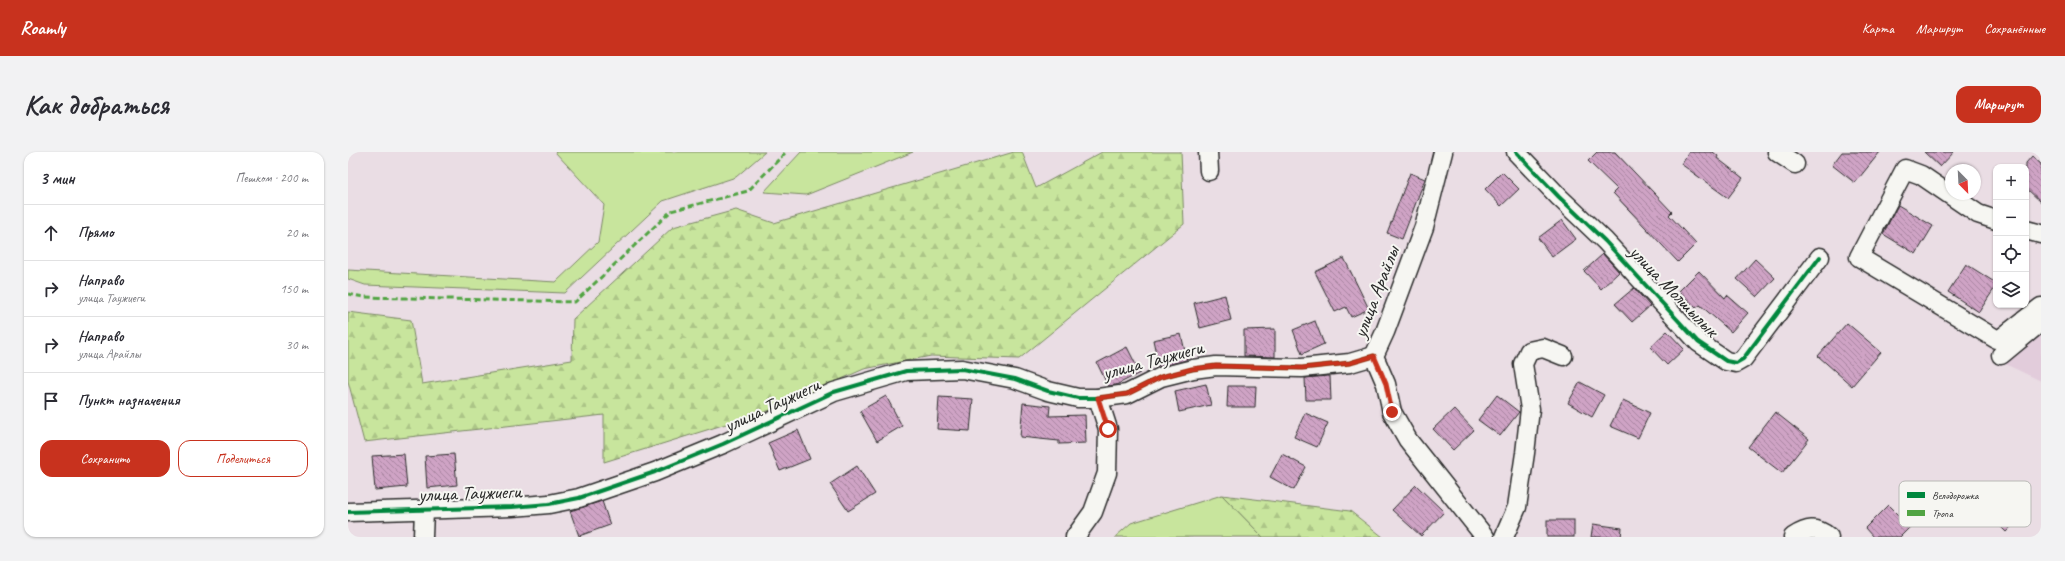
<!DOCTYPE html>
<html lang="ru">
<head>
<meta charset="utf-8">
<style>
	body { margin:0; font-family:Caveat,sans-serif; background:#f2f2f3; color:#2b2b33 }
	.controls { position:absolute; right:12px; top:12px; display:grid; overflow:hidden; border-radius:8px; box-shadow:0 1px 3px #0004 }
	.controls button { width:36px; height:36px; display:grid; place-items:center; padding:0; border:0; border-bottom:1px solid #e1e1e2; background:#fff; color:#2b2b33; font:20px sans-serif }
	.compass { position:absolute; left:1597px; top:12px; width:36px; height:36px; border-radius:50%; background:#fff; box-shadow:0 1px 3px #0004; rotate:156deg }
	.stop { position:absolute; width:12px; height:12px; margin:-9px; border:3px solid #c8321e; border-radius:50%; background:#fff }
	.stop.end { background:#c8321e; border-color:#fff; box-shadow:0 1px 4px #0008 }
	.list { margin:0; padding:0; list-style:none }
	h2 { display:flex; justify-content:space-between; align-items:center; height:52px; margin:0; padding:0 16px; font-size:17px }
	h2 small { font-size:13px; font-weight:400; color:#7c7c81 }
	.list li { display:grid; grid-template-columns:26px 1fr auto; gap:12px; align-items:center; box-sizing:border-box; height:56px; padding:0 16px; border-top:1px solid #e1e1e2 }
	.list b { display:block; font-size:15px; white-space:nowrap }
	.list p { margin:0; font-size:13px; white-space:nowrap; color:#7c7c81 }
	.list em { font-size:13px; font-style:normal; color:#7c7c81 }
	.actions { display:flex; gap:8px; padding:12px 16px }
	.actions a { flex:1; padding:9px 0; border:1px solid #c8321e; border-radius:12px; text-align:center; font-size:14px; color:#c8321e }
	.actions .main { background:#c8321e; color:#fff }
	.icon { flex:none; width:22px; height:22px; fill:none; stroke:currentColor; stroke-width:2; stroke-linecap:round; stroke-linejoin:round }
	.map { position:relative; flex:none; width:1693px; height:385px; overflow:hidden; border-radius:12px }
	header { display:flex; align-items:center; gap:24px; box-sizing:border-box; height:56px; padding:0 20px; background:#c8321e; color:#fff }
	header strong { font-size:19px }
	nav { display:flex; gap:22px; margin-inline-start:auto; font-size:14px }
	.intro { display:flex; align-items:center; justify-content:space-between; box-sizing:border-box; height:96px; padding:0 24px }
	h1 { margin:0; font-size:28px }
	.button { padding:10px 18px; border-radius:12px; background:#c8321e; color:#fff; font-size:14px; font-weight:700 }
	main { display:flex; gap:24px; padding:0 24px }
	aside { flex:1; background:#fff; border-radius:12px; box-shadow:0 1px 3px #0004 }
	.map>svg:first-child { display:block }
	.built { fill:#e2ccdb }
	.grass { fill:#c8e59d; stroke:#7a8864 }
	.forest { fill:url(#forest-firs); stroke:#7a8864 }
	.building { fill:url(#building-back-hatch); stroke:#2b2b2b }
	.lines { fill:none; stroke-linecap:round; stroke-linejoin:round }
	.minor-casing { stroke:#2b2b2b; stroke-width:21 }
	.minor { stroke:#f6f6f2; stroke-width:18 }
	.quiet { stroke:#51a443; stroke-width:3; stroke-dasharray:6 3; stroke-linecap:butt }
	.cycleway-casing { stroke:#f6f6f2; stroke-width:6 }
	.cycleway { stroke:#00873e; stroke-width:4 }
	.route { stroke:#c8321e; stroke-width:5 }
	.labels { text-anchor:middle; dominant-baseline:central; stroke-width:4; stroke-linejoin:round; paint-order:stroke }
	.street-label { font-size:20px; fill:#2b2b2b; stroke:#f6f6f2 }
	.key { fill:#f6f6f2; stroke:#b9b9b6; stroke-width:1 }
	.key-label { font-size:11px; fill:#2b2b2b }
</style>
</head>
<body>
<header>
<strong>Roamly</strong>
<nav><a>Карта</a><a>Маршрут</a><a>Сохранённые</a></nav>
</header>
<div class="intro"><h1>Как добраться</h1><a class="button">Маршрут</a></div>
<main>
<aside>
<h2>3 мин<small>Пешком · 200 m</small></h2>
<ul class="list">
<li><svg class="icon" aria-label="ahead" viewBox="0 0 24 24"><path d="M12 20V5M6 11l6-6 6 6"/></svg><div><b>Прямо</b></div><em>20 m</em></li>
<li><svg class="icon" aria-label="right" viewBox="0 0 24 24"><path d="M7 20v-9h11M14 6l5 5-5 5"/></svg><div><b>Направо</b><p>улица Таужиеги</p></div><em>150 m</em></li>
<li><svg class="icon" aria-label="right" viewBox="0 0 24 24"><path d="M7 20v-9h11M14 6l5 5-5 5"/></svg><div><b>Направо</b><p>улица Арайлы</p></div><em>30 m</em></li>
<li><svg class="icon" aria-label="arrive" viewBox="0 0 24 24"><path d="M6 21V4h12l-3 4 3 4H6"/></svg><div><b>Пункт назначения</b></div></li>
</ul>
<div class="actions"><a class="main">Сохранить</a><a>Поделиться</a></div>
</aside>
<div class="map">
<svg width="1693" height="385" viewBox="0 0 1693 385">
	<defs>
		<pattern id="forest-firs" width="22" height="20" patternUnits="userSpaceOnUse"><rect width="22" height="20" fill="#c8e59d"/><path d="M5 1l3.5 6h-7zM16 11l3.5 6h-7z" fill="#acc587"/></pattern>
		<pattern id="building-back-hatch" width="6" height="6" patternUnits="userSpaceOnUse"><rect width="6" height="6" fill="#cfa3c5"/><path d="M-1 5l2 2M0 0l6 6M5-1l2 2" fill="none" stroke="#a885a0"/></pattern>
	</defs>
	<rect width="100%" height="100%" fill="#eadde4"/>
	<filter id="ink" filterUnits="userSpaceOnUse"><feTurbulence type="fractalNoise" baseFrequency=".025" numOctaves="2"/><feDisplacementMap in="SourceGraphic" scale="8" xChannelSelector="R" yChannelSelector="G"/><feConvolveMatrix kernelMatrix="1 2 1 2 8 2 1 2 1" color-interpolation-filters="sRGB"/></filter>
	<g filter="url(#ink)">
		<path class="built" d="M1693,180V229L1655,211Z"/>
		<g class="grass">
			<path d="M207,0H417L388,25L315,49L217,141L17,133L0,127V118L208,130L250,90L256,53Z"/>
			<path d="M453,0H565L458,43L416,40Z"/>
			<path d="M874,343L915,385H767L783,371Z"/>
		</g>
		<g class="forest">
			<path d="M666,0H674L688,36L754,0H833L836,72L671,207L583,204L516,217L426,257L256,310V263L16,290L0,229V160L63,168L74,232L224,208L225,167L325,75L388,58L426,71Z"/>
			<path d="M874,343L1002,359L1035,385H915Z"/>
		</g>
		<g class="building">
			<path d="M1249,0H1267L1324,60L1321,63L1348,92L1330,110L1265,41L1269,37L1240,9Z"/>
			<path d="M1341,0H1365L1370,4L1369,6L1395,26L1380,46L1333,12Z"/>
			<path d="M1494,0H1532L1507,31L1484,13Z"/>
			<path d="M1576,0H1606L1592,15Z"/>
			<path d="M1684,4L1693,12V50L1678,36V11Z"/>
			<path d="M1154,20L1171,37L1153,54L1137,37Z"/>
			<path d="M1062,21L1077,27L1054,87L1039,81Z"/>
			<path d="M1550,53L1585,74L1568,102L1535,82Z"/>
			<path d="M1214,68L1228,87L1204,105L1190,86Z"/>
			<path d="M1255,102L1271,120L1253,137L1236,119Z"/>
			<path d="M996,106L1021,157L1003,165L998,155L987,160L967,120Z"/>
			<path d="M1407,107L1427,126L1409,145L1389,127Z"/>
			<path d="M1618,112L1648,131V134L1631,160L1600,140Z"/>
			<path d="M1351,119L1377,146L1379,143L1400,161L1383,180L1352,153L1348,156L1331,139Z"/>
			<path d="M1286,136L1302,154L1284,170L1267,152Z"/>
			<path d="M877,143L883,168L852,176L846,151Z"/>
			<path d="M967,169L976,192L954,202L945,178Z"/>
			<path d="M1499,171L1533,200L1504,234L1470,204Z"/>
			<path d="M927,177V205L896,204V178Z"/>
			<path d="M1319,179L1336,197L1319,213L1302,195Z"/>
			<path d="M833,182L839,208L811,215L805,188Z"/>
			<path d="M779,195L792,221L768,233L760,234L749,211Z"/>
			<path d="M980,224H982L983,248H958L957,226Z"/>
			<path d="M1232,230L1256,243L1244,265L1220,251Z"/>
			<path d="M858,232L863,253L831,260L827,239Z"/>
			<path d="M880,234H908L907,255H879Z"/>
			<path d="M1149,243L1171,260L1152,284L1130,268Z"/>
			<path d="M538,244L554,274L529,289L512,259Z"/>
			<path d="M591,245L625,247L622,279L589,277Z"/>
			<path d="M1275,248L1302,261L1290,286L1262,274Z"/>
			<path d="M675,251L702,254L701,264L737,263L738,291L711,292V289L672,285Z"/>
			<path d="M1106,257L1126,278L1105,298L1085,277Z"/>
			<path d="M1427,260L1461,287L1434,321L1400,295Z"/>
			<path d="M957,261L980,271L969,295L946,285Z"/>
			<path d="M450,278L462,307L432,319L420,291Z"/>
			<path d="M56,302L59,335L27,338L24,304Z"/>
			<path d="M106,302L109,333L79,336L77,304Z"/>
			<path d="M934,302L958,315L946,338L922,325Z"/>
			<path d="M509,314L527,342L500,359L482,332Z"/>
			<path d="M1068,333L1096,360L1073,384L1044,358Z"/>
			<path d="M1658,347L1674,364L1658,380L1641,363Z"/>
			<path d="M254,349L262,373L231,384L222,359Z"/>
			<path d="M1540,353L1562,375L1552,385H1525L1517,376Z"/>
			<rect x="1199" y="368" width="27" height="17"/>
			<path d="M1245,372L1274,376L1273,385H1243Z"/>
		</g>
		<g class="lines">
			<g class="minor-casing">
				<g id="minor">
					<path d="M860,0L861,19"/>
					<path d="M1095,0L1076,75L1037,180L1026,204L1038,232L1044,260L1060,288L1137,385"/>
					<path d="M1168,0L1211,45L1257,89L1350,190L1378,209L1388,211L1395,207L1472,105"/>
					<path d="M1429,0L1447,12"/>
					<path d="M1648,68L1630,62L1573,23L1557,17L1511,105L1648,187H1652L1693,155"/>
					<path d="M1678,78L1693,82"/>
					<path d="M1653,203L1693,170"/>
					<path d="M0,360L164,355L201,352L231,346L307,320L375,292L486,240L558,219L614,217L667,227L700,239L730,246H750L779,242L813,225L845,217L868,214L954,216L1002,211L1026,204"/>
					<path d="M75,385L76,358"/>
					<path d="M727,385L745,360L759,321L760,277L750,246"/>
					<path d="M1156,385L1169,355L1177,301L1182,257L1175,212L1181,199L1195,196L1215,204"/>
					<path d="M1445,385C1459,376 1468,374 1481,385"/>
				</g>
			</g>
			<use href="#minor" class="minor"/>
			<path class="quiet" d="M0,142L16,145L227,150L323,59L400,39L438,0"/>
			<g class="cycleway-casing">
				<g id="cycleway">
					<path d="M1168,0L1211,45L1257,89L1350,190L1378,209L1388,211L1395,207L1472,105"/>
					<path d="M0,360L164,355L201,352L231,346L307,320L375,292L486,240L558,219L614,217L667,227L700,239L730,246H750L779,242L813,225L845,217L868,214L954,216L1002,211L1026,204"/>
				</g>
			</g>
			<use href="#cycleway" class="cycleway"/>
		</g>
	</g>
	<g class="lines" filter="url(#ink)">
		<path class="route" d="M760,277L750,246L779,242L813,225L844,217L868,214L954,216L1002,211L1026,204L1038,232L1044,260"/>
	</g>
	<g class="labels">
		<g class="street-label">
			<text transform="translate(1326 139) rotate(46)">улица Молшылык</text>
			<text transform="translate(1028 140) rotate(-69)">улица Арайлы</text>
			<text transform="translate(805 208) rotate(-15)">улица Таужиеги</text>
			<text transform="translate(424 253) rotate(-25)">улица Таужиеги</text>
			<text transform="translate(122 341) rotate(-2)">улица Таужиеги</text>
		</g>
	</g>
	<rect x="1551" y="329" width="132" height="46" rx="6" class="key"/>
	<rect x="1559" y="340" width="18" height="6" fill="#00873e"/>
	<rect x="1559" y="358" width="18" height="6" fill="#51a443"/>
	<g class="key-label">
		<text x="1584" y="347">Велодорожка</text>
		<text x="1584" y="365">Тропа</text>
	</g>
</svg>
<div class="controls">
<button>+</button>
<button>−</button>
<button><svg class="icon" aria-label="locate" viewBox="0 0 24 24"><circle cx="12" cy="12" r="6"/><path d="M12 2v4M12 18v4M2 12h4M18 12h4"/></svg></button>
<button><svg class="icon" aria-label="layers" viewBox="0 0 24 24"><path d="M12 4l9 5-9 5-9-5zM3 14l9 5 9-5"/></svg></button>
</div>
<svg class="compass" viewBox="-18 -18 36 36"><path d="M0-13l5 13h-10z" fill="#e53935"/><path d="M0 13l5-13h-10z" fill="#7c7c81"/></svg>
<div class="stop" style="left:760px;top:277px"></div>
<div class="stop end" style="left:1044px;top:260px"></div>
</div>
</main>
</body>
</html>
